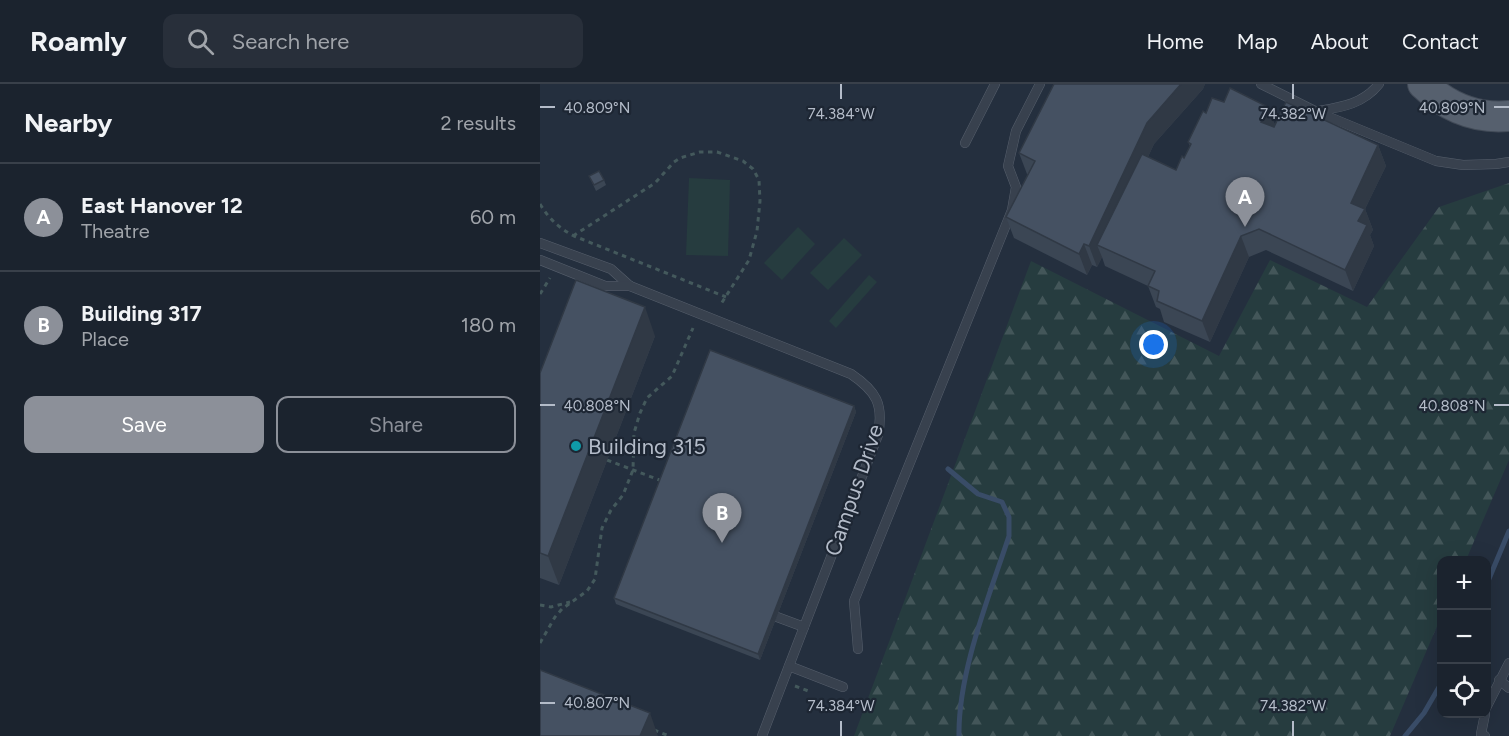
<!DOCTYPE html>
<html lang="en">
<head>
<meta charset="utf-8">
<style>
	body { margin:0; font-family:Figtree,sans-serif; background:#282f3a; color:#f1f3f6 }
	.controls { position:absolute; right:18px; bottom:18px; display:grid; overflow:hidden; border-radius:12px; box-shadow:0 6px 24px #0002 }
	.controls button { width:54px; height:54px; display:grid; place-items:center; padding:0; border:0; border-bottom:2px solid #39404a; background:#1b232e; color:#f1f3f6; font:30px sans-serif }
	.you { position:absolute; left:614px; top:261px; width:21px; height:21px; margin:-15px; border:4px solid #fff; border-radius:50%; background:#1a73e8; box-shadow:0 0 0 9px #1a73e833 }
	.badge { display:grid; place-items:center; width:39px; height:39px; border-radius:50%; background:#8c9099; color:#fff; font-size:20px; font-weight:700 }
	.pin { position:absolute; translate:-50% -50px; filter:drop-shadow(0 2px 3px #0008) }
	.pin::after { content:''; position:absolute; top:32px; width:21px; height:18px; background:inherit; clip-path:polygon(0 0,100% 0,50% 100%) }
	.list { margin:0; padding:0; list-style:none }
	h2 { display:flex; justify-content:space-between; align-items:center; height:78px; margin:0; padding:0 24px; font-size:26px }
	h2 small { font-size:20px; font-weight:400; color:#a0a4aa }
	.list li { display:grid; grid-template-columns:39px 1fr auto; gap:18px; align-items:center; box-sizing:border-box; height:108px; padding:0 24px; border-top:2px solid #39404a }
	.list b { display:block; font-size:22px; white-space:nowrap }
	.list p { margin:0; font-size:20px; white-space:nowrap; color:#a0a4aa }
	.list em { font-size:20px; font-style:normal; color:#a0a4aa }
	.actions { display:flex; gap:12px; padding:18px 24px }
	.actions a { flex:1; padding:14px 0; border:2px solid #8c9099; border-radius:12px; text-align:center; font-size:21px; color:#8c9099 }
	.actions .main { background:#8c9099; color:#fff }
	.icon { flex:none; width:33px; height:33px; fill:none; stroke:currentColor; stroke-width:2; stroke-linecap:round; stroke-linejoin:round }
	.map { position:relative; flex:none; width:969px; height:652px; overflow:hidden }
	header { display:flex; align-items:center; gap:36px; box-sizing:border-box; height:84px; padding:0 30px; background:#1b232e; border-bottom:2px solid #39404a }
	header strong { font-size:28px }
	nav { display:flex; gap:33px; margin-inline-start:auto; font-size:21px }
	.search { width:420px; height:54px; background:#282f3a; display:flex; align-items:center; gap:15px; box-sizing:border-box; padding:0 21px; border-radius:12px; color:#a0a4aa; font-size:22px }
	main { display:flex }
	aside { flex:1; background:#1b232e }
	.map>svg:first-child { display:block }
	.forest { fill:url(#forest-firs) }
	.pitch { fill:#263c3f }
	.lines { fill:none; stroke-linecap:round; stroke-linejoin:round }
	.stream { stroke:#394c67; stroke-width:5 }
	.lane-casing { stroke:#565f6c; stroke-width:10 }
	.primary-casing { stroke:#414a57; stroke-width:32 }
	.path { stroke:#44595c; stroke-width:3; stroke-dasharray:4.5 4.5; stroke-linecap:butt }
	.lane { stroke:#38414e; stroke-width:9 }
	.primary { stroke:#56606e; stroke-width:30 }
	.wall { fill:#3b4654 }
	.shaded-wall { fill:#303945 }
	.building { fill:#455162; stroke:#303945; stroke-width:1.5 }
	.ticks { fill:none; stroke:#b4bcc9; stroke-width:2 }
	.culture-dot { fill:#0f9aa8; stroke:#1d2633; stroke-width:2 }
	.labels { text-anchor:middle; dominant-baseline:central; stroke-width:4.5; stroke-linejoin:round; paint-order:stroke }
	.poi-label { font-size:22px; fill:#b4bcc9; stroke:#1d2633; text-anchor:start }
	.street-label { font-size:22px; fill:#b4bcc9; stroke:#1d2633 }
	.ticks-label { font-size:15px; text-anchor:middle; fill:#b4bcc9; stroke:#1d2633; stroke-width:4.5; stroke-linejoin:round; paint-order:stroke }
</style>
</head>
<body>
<header>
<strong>Roamly</strong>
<div class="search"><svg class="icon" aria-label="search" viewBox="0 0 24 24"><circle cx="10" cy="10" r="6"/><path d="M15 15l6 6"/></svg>Search here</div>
<nav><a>Home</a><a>Map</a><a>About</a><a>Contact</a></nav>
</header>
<main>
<aside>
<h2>Nearby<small>2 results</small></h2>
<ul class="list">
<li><span class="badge">A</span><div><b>East Hanover 12</b><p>Theatre</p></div><em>60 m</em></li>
<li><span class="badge">B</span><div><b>Building 317</b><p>Place</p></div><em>180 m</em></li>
</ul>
<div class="actions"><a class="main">Save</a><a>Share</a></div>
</aside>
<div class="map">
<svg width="969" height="652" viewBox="0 0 969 652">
	<defs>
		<pattern id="forest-firs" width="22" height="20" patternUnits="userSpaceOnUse" patternTransform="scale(1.5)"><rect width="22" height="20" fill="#263c3f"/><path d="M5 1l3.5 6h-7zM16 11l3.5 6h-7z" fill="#435659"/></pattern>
	</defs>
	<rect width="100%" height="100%" fill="#242f3e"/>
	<path class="forest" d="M969,99V376L926,476H902L901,533L850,652H314L491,177L679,272L730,176L827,223L899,123Z"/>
	<g class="pitch">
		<path d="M149,94L190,96L188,172L146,171Z"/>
		<path d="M258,143L275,160L242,196L224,179Z"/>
		<path d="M304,154L322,171L288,206L270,189Z"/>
		<path d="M329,191L337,198L296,244L289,237Z"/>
	</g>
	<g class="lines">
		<g class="stream">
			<path d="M408,385L438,410L462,418L469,433V452C449,513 418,588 419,652"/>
			<path d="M946,502L969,447"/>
			<path d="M865,652L884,629L902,598"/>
		</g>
		<g class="lane-casing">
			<g id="lane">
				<path d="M721,0L777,28L896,77L923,81L956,80L969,78"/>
				<path d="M778,27C802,23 823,20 839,0"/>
				<path d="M425,59L455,0"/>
				<path d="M0,159L71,185L90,202"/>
				<path d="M0,176L65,202H90L311,290C336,307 344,320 338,351L222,652"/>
				<path d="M237,533L264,543"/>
				<path d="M318,565L314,517L472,126L476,103L468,82L476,47L500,0"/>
				<path d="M249,582L303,603"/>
				<path d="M959,596L969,604"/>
				<path d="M946,624L969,579"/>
				<path d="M945,652L941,650L945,630"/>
			</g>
		</g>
		<g class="primary-casing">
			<path id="primary" d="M883,0C907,23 936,35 969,32"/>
		</g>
		<g class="path">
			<path d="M0,120C9,135 19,144 34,152L186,213"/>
			<path d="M33,152L115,99L134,78L140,74L160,68H177L203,77L213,85L219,96L220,117L217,147L209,176L181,220"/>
			<path d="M0,210L10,194"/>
			<path d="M67,376L122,397"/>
			<path d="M0,521L11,523L30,518"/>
			<path d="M0,559L15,533L22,525L47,507L55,495L62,444L71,426L83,411L93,386L94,349L100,329L107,314L132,292L153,244"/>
			<path d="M255,602L271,608"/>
			<path d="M114,646L129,652"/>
		</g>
		<use href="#lane" class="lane"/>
		<use href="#primary" class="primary"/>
	</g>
	<g class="wall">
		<path d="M514,0H665L663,5L614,60L608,73L636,86L644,74L650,62L648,58L666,29L684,18L728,23L735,41L838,61L846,82L825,125L833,146L830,151L834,162L813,207L726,166L709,173L670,258L624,238L620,225L616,223L608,202L565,182L562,173L557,183L552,181L547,191L474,154L466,133L488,90H487L479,69Z"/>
		<path d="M49,92L64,96L66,101L56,107Z"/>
		<path d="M115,252L19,501L0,494V289Z"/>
		<path d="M314,322L316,328L220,576L76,520L74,514Z"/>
	</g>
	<g class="shaded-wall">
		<path d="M641,0H665L663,5L614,60L565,165L557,161L562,173L557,183L549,162L607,39Z"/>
		<path d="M728,23L736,44L721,38Z"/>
		<path d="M838,61L846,82L825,125L833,146L830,151L834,162L813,207L805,186L811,119Z"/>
		<path d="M701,152L709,173L670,258L662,237Z"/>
		<path d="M544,160L552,181L547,191L539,170Z"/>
		<path d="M105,223L115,252L19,501L8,472Z"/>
		<path d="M314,322L316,328L220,576L218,570Z"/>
		<path d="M110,629L118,652H100Z"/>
	</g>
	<g class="building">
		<path d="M514,0H641L607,39L549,162L544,160L539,170L466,133L495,77L479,69Z"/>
		<path d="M690,4L728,23L721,38L734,43L746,18L838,61L811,119L825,125L818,137L827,141L805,186L719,145L701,152L662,237L617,217L619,207L608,202L615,187L557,161L602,70L636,86L642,72L644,74L651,60L648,58L663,27L666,29L672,14L684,18Z"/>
		<path d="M59,87L64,96L54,101L49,92Z"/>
		<path d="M36,196L105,223L8,472L0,469V289Z"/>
		<path d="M170,266L314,322L218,570L74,514Z"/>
		<path d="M0,586L110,629L100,652H0Z"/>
	</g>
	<path class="ticks" d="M301,0V15M753,0V15M0,23H15M954,23H969M0,321H15M954,321H969M0,619H15M301,637V652M753,637V652"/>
	<circle class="culture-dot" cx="36" cy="362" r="6"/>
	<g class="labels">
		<g class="poi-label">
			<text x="48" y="362">Building 315</text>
		</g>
		<g class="street-label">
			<text transform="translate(314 406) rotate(-71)">Campus Drive</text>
		</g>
	</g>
	<g class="ticks-label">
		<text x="57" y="29">40.809°N</text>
		<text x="912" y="29">40.809°N</text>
		<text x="301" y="35">74.384°W</text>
		<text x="753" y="35">74.382°W</text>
		<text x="57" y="327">40.808°N</text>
		<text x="912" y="327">40.808°N</text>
		<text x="57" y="624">40.807°N</text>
		<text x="301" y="627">74.384°W</text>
		<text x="753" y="627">74.382°W</text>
	</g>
</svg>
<div class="controls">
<button>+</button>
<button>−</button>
<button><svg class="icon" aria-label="locate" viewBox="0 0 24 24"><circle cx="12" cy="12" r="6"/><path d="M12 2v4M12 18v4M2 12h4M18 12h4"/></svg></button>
</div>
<div class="you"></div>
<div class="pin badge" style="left:705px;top:143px">A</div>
<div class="pin badge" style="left:182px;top:459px">B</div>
</div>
</main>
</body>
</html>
